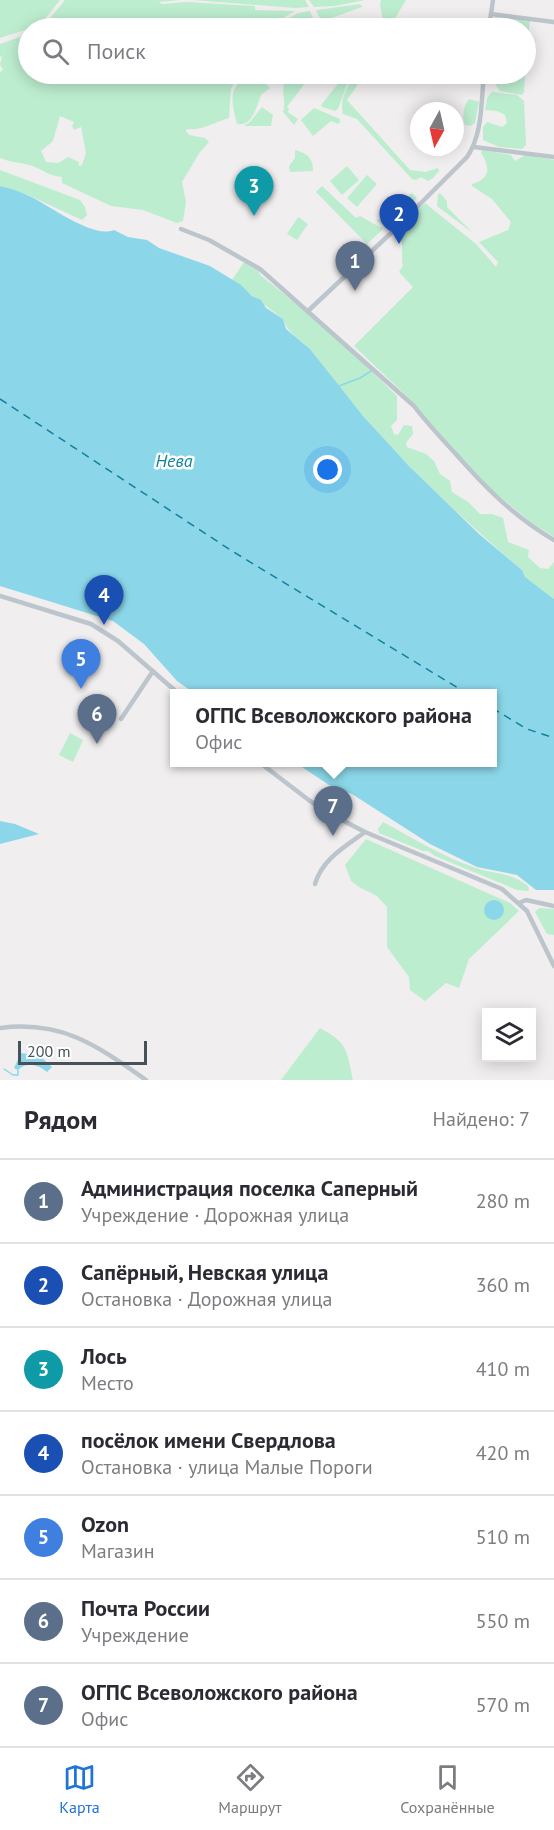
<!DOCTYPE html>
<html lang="ru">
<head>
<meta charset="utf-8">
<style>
	body { margin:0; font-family:"PT Sans",sans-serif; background:#f2f2f3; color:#2b2b33 }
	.controls { position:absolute; right:18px; bottom:18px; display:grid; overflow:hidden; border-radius:0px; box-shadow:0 3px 15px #0003 }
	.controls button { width:54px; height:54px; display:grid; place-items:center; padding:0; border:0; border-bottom:2px solid #e1e1e2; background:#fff; color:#2b2b33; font:30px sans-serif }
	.compass { position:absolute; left:410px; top:102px; width:54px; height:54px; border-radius:50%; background:#fff; box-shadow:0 3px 15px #0003; rotate:188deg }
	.scale { position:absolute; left:18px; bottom:15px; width:129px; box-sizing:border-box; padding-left:6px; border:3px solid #47515a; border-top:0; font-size:16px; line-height:21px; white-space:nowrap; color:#47515a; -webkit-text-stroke:4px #fff; paint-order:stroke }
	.you { position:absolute; left:328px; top:470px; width:21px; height:21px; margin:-15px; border:4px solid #fff; border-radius:50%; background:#1a73e8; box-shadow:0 0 0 9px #1a73e833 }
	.badge { display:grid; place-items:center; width:39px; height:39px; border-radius:50%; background:#1f73d9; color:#fff; font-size:20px; font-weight:700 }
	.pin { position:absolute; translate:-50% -50px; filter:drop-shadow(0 2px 3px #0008) }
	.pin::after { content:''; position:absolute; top:32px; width:21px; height:18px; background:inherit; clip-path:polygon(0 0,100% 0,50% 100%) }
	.popup { position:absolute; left:170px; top:689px; width:327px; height:78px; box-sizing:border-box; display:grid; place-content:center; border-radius:0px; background:#fff; filter:drop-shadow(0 2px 4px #0005); font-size:20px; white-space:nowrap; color:#7c7c81 }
	.popup b { font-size:22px; color:#2b2b33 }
	.popup::after { content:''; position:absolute; left:50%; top:100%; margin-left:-12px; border:12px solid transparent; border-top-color:#fff }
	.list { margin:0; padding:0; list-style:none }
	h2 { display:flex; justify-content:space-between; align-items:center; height:78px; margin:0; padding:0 24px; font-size:26px }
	h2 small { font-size:20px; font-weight:400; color:#7c7c81 }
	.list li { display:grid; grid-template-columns:39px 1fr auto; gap:18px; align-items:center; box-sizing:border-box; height:84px; padding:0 24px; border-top:2px solid #e1e1e2 }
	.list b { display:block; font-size:22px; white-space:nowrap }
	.list p { margin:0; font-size:20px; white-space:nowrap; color:#7c7c81 }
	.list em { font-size:20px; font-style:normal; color:#7c7c81 }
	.icon { flex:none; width:33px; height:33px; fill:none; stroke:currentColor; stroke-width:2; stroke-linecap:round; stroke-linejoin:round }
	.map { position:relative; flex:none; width:554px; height:1080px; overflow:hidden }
	.search { position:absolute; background:#fff; box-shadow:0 3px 15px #0003; left:18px; right:18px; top:18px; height:66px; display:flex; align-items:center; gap:15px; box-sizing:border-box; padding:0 21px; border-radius:33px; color:#7c7c81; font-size:22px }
	.sheet { height:666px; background:#fff }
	nav { display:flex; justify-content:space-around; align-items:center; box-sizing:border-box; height:84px; border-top:2px solid #e1e1e2; background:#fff; font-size:16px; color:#7c7c81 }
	nav a { display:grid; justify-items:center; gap:3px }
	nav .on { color:#1f73d9 }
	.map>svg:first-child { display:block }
	.green { fill:#bdedcf; fill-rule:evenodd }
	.water { fill:#8bd7e9 }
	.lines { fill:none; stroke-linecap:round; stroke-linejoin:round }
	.stream { stroke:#8bd7e9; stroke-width:1.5 }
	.ferry { stroke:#11819c; stroke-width:1.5; stroke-dasharray:8 6; stroke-linecap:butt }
	.minor { stroke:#bcc5cc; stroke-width:4.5 }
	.labels { text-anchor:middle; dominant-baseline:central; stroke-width:5; stroke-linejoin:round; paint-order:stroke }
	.water-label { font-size:18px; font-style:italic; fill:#11819c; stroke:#fff }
</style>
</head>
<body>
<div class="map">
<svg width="554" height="1080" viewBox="0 0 554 1080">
	<rect width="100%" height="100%" fill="#f0eeee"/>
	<g class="green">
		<path d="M0,0H60L40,25L0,38Z"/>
		<path d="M65,0H179L159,2L162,4L186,2L255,6V10L295,11L266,28L257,27L254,18H252L256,28H42Z"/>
		<path d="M193,0H305L309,7L295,8Z"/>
		<path d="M309,0H365L335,6L314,7Z"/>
		<path d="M381,0H406L389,28H374L383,20L380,5Z"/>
		<path d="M360,4L362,7L323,21L321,20L316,11L317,10Z"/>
		<path d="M310,11L317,28H272L298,13Z"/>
		<path d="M495,17L530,21L527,45L526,28H494Z"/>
		<path d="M28,34V74H241L231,88L229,118C215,122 201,131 187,129L186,131L189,135L205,138L209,142L200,152L182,182L186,202L183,221L177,223L143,210L111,206L62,183V177C48,176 41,168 29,165C18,162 9,162 0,158V73L3,69L0,65L2,56L0,57V44ZM60,116L74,122L72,126L74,130L81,127L86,153L82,165L79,166V162L68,157L58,163L46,162L41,151L53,141Z"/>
		<path d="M251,74L259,76L270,88L261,95C257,106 252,127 237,124C231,100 227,87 251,74Z"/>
		<path d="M305,74H312L287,107L289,109L288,112L298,119L294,125L283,112C286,102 282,94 284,84L299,79Z"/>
		<path d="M346,74H350V76L338,109L335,111L322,107L321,105Z"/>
		<path d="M355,74H365L347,100L410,170L425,172L438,168L439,171L433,178L428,181L421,177L416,180L412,179L357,119L343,114C339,100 348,86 355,74Z"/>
		<path d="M490,74H525L524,92L522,95L500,91L490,77Z"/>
		<path d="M492,92L517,95L524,101L526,145L522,149L499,147L483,140V127L487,122L502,127L507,123L505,115L497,111L485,110L487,98Z"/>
		<path d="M469,99L479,102L475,123L470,126L465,125C462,117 463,106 469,99Z"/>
		<path d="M262,107L273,115L271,126H244L250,122Z"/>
		<path d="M314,108L340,119V122L338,124L331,121L313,136L301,120Z"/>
		<path d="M295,150C307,153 313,158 313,171L290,172L289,166L295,158Z"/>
		<path d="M482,150L511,155L515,161L525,155L554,160V537L532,523L494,492L430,424L415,404L354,346L413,287L399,272L403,266C401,258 403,251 402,244C401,238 399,234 399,228L425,203L476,244L496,267L498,262L479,242L508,230L511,222L492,199L472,186V184C490,179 491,168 481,153Z"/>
		<path d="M347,166L359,180L342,195L330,181Z"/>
		<path d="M0,170L80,200L85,207L87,215L82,220L28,195L0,186Z"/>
		<path d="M367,175L377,184L357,207L347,198Z"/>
		<path d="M322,186L356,218L360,216L383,229L367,244L316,192Z"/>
		<path d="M412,193L417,198L386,227L377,221L386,213L390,217L394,213L390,209Z"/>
		<path d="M440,193L447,201V207L473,233L437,206L438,194Z"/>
		<path d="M298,217L308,224L297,240L287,234Z"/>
		<path d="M244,262L259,271L260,275C308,312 354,353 397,396V420L391,426L394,434L398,435L404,425L412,426L413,434L406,443L407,447L426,454L434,461L440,474L450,481L452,492L468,502L480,514H492L503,518L508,542L529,550L528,557L540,568L548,569L554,562V599L525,577L522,570C466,522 412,472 364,417C345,397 330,374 313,353C303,340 288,335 283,319L232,280Z"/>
		<path d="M70,733L83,740L73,762L59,755Z"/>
		<path d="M383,822C413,838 443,857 476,868C497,875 508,871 528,886L529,890L528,891L517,890L435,856L428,851H423L379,833L378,829Z"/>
		<path d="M366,839L510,903L519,911L469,959L459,988L446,983L425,1001L410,990L409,977L387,947V907L377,896L359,887L351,881L345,865Z"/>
		<path d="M539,908L554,909V935L547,934L535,912Z"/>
		<path d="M320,1028C349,1044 346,1049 353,1080H281Z"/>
	</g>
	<g class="water">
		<path d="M0,186C9,188 19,191 27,195C48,204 92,239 114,230L128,237L147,240L159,248L210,266L241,285L252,296L261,300L266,308L283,319L286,329L310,349L363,416L409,466L479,534L522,570L525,577L554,599V890H536L517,875L477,867L430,844L352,794L329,785L296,763L492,762V694L194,693L177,681L144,644L113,621L0,586Z"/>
		<path d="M0,821L15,824L39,834L0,844Z"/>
		<circle cx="494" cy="910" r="10"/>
		<path d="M21,1053L40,1056L52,1067L47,1072C38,1065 27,1061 18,1070L14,1068Z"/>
	</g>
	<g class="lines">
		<g class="stream">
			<path d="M339,386L360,378L371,371"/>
			<path d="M4,1069L13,1075H18V1070"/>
		</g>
		<g class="ferry">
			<path d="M0,399L232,551L468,694"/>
			<path d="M492,708L527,729L554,738"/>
		</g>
		<g class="minor">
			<path d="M491,14L554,22"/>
			<path d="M489,28L493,0"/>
			<path d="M474,147L554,157"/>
			<path d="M181,229L209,240L260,269L414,406C427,423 440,437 454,452C485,487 513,516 554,540"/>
			<path d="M308,311L391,233L467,157C483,134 481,101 484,74"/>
			<path d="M0,596L91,624L118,641L179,694"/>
			<path d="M121,719L153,671"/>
			<path d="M259,762L310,801L338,818L365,832L502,889L527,911L554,966"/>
			<path d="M315,884C322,859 346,846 365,832"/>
			<path d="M519,903L526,900L554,906"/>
			<path d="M0,1028C63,1020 97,1046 146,1080"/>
		</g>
	</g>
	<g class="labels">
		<g class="water-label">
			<text x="174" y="460">Нева</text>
		</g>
	</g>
</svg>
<div class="controls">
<button><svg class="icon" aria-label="layers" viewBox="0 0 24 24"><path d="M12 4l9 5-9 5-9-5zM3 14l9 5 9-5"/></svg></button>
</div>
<svg class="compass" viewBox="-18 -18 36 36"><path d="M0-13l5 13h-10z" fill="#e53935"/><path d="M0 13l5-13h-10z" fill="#7c7c81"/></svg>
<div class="scale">200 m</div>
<div class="you"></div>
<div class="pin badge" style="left:355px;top:291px;background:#5c6f8a">1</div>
<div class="pin badge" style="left:399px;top:244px;background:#1a4fb4">2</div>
<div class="pin badge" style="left:254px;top:216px;background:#0f9aa8">3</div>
<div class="pin badge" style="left:104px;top:625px;background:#1a4fb4">4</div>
<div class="pin badge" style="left:81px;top:689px;background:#3f7fe0">5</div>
<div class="pin badge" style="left:97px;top:744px;background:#5c6f8a">6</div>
<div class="pin badge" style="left:333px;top:836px;background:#5c6f8a">7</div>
<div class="popup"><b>ОГПС Всеволожского района</b>Офис</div>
<div class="search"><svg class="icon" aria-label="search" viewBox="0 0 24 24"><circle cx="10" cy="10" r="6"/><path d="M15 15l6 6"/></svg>Поиск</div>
</div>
<section class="sheet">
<h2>Рядом<small>Найдено: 7</small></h2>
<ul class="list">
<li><span class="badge" style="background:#5c6f8a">1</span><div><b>Администрация поселка Саперный</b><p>Учреждение · Дорожная улица</p></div><em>280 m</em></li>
<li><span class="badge" style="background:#1a4fb4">2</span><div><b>Сапёрный, Невская улица</b><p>Остановка · Дорожная улица</p></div><em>360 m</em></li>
<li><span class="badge" style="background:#0f9aa8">3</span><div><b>Лось</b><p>Место</p></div><em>410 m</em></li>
<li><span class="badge" style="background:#1a4fb4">4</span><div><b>посёлок имени Свердлова</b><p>Остановка · улица Малые Пороги</p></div><em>420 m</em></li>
<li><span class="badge" style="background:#3f7fe0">5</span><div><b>Ozon</b><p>Магазин</p></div><em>510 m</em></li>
<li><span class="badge" style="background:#5c6f8a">6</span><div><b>Почта России</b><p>Учреждение</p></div><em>550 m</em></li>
<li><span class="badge" style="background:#5c6f8a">7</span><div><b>ОГПС Всеволожского района</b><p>Офис</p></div><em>570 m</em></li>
</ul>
</section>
<nav>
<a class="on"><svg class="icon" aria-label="map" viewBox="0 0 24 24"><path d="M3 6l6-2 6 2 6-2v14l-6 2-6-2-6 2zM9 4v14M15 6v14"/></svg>Карта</a>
<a><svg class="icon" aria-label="directions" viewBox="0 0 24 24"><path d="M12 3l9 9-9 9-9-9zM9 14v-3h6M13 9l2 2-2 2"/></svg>Маршрут</a>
<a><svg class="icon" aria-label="saved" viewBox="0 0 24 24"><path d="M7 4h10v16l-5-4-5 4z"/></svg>Сохранённые</a>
</nav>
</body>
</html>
